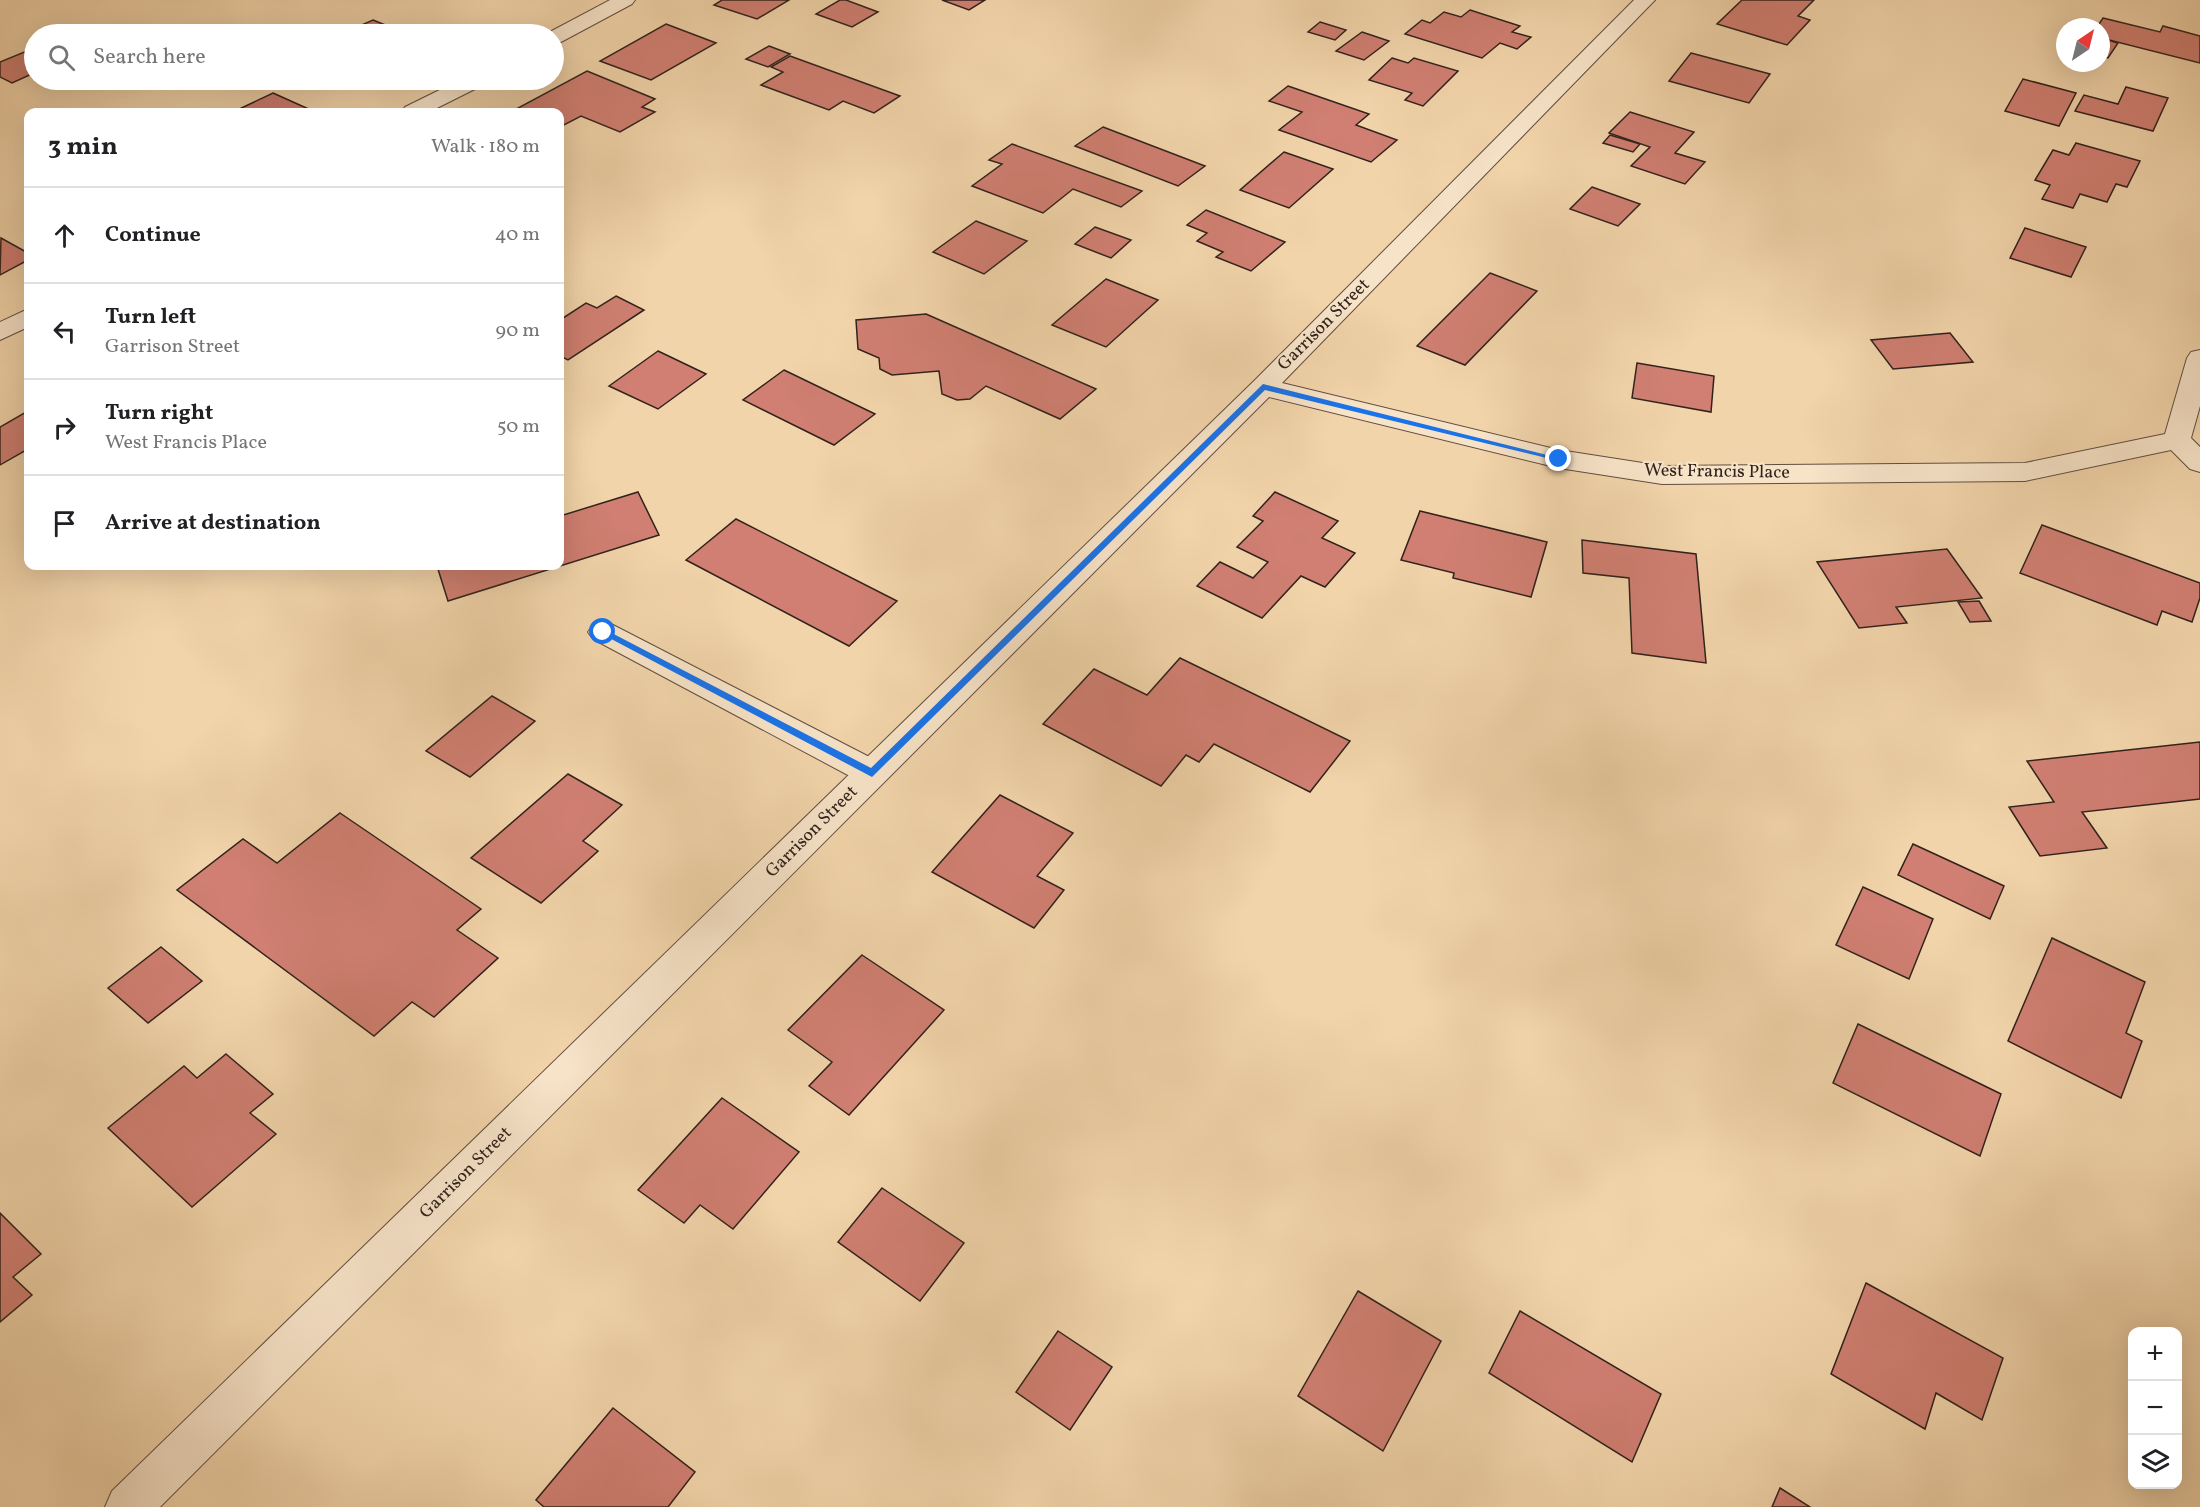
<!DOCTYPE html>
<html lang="en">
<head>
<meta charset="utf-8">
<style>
	body { margin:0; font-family:Vollkorn,serif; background:#f2f2f2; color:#202124 }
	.controls { position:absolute; right:18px; bottom:18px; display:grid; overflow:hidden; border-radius:12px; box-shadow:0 6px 24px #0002 }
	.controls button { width:54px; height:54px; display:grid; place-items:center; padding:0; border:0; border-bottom:2px solid #e0e0e0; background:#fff; color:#202124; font:30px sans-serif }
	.compass { position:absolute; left:2056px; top:18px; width:54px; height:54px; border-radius:50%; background:#fff; box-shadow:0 6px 24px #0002; rotate:35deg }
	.stop { position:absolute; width:18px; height:18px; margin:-14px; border:4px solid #1a73e8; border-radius:50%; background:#fff }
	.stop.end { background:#1a73e8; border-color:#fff; box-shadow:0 2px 6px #0008 }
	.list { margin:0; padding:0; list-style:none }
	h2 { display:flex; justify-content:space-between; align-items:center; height:78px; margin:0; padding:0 24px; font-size:26px }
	h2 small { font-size:20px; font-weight:400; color:#757577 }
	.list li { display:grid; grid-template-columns:39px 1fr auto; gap:18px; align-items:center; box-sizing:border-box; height:96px; padding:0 24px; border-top:2px solid #e0e0e0 }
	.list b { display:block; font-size:22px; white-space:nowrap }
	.list p { margin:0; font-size:20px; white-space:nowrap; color:#757577 }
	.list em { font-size:20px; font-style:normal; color:#757577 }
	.icon { flex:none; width:33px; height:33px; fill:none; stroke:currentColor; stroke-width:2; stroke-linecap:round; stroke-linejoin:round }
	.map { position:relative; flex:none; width:2200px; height:1507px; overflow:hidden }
	.search { position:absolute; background:#fff; box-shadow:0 6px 24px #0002; left:24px; top:24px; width:540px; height:66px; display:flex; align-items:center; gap:15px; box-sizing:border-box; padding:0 21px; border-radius:33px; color:#757577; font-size:22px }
	.panel { position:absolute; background:#fff; box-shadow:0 6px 24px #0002; left:24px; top:108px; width:540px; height:462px; border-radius:12px }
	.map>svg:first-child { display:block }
	.building { fill:#d07f72; stroke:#31221c; stroke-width:1.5 }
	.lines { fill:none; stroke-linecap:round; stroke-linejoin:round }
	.service-casing { stroke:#614e40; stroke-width:2 }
	.minor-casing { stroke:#614e40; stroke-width:2 }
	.service { fill:#f7e3c8; fill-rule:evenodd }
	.minor { fill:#f7e3c8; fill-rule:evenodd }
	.route { fill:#1a73e8 }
	.labels { text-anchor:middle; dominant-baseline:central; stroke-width:4.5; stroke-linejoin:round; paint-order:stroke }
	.street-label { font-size:18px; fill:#31221c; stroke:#f7e3c8 }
</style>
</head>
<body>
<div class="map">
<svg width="2200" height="1507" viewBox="0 0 2200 1507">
	<rect width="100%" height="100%" fill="#f2d4aa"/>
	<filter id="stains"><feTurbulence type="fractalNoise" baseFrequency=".00333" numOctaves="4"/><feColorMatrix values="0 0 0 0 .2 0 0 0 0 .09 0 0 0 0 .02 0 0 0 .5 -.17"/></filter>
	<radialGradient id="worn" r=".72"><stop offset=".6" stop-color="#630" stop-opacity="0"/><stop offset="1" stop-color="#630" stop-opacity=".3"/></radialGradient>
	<g class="building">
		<path d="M722,0H789L757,19L714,5Z"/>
		<path d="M840,0H846L878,12L852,27L816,14Z"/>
		<path d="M942,0H985L969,10Z"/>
		<path d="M1742,0H1814L1798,16L1810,20L1787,45L1717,24Z"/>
		<path d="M1470,10L1520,26L1512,32L1531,37L1517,49L1500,43L1482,58L1405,34L1422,20L1430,23L1444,12L1461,17Z"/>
		<path d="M2103,18L2160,32L2163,26L2200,36V63L2101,38V27H2097Z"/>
		<path d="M373,20L407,34H341Z"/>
		<path d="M1320,22L1346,30L1335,40L1308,32Z"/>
		<path d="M666,24L716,43L651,80L600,61Z"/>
		<path d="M1362,32L1389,41L1364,60L1336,51Z"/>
		<path d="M2101,38L2118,43L2108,58L2101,56Z"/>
		<path d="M769,46L790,54L768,67L746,59Z"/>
		<path d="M34,48V73L12,83L0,77V62Z"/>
		<path d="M1691,53L1770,74L1749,103L1669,81Z"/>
		<path d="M790,56L900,96L874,113L843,101L829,110L761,85L783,72L771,67Z"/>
		<path d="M1392,58L1408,63L1414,58L1458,71L1423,106L1405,100L1412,93L1369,80Z"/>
		<path d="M587,71L655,99L642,107L655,112L620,132L581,116L562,126L560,125V112H530L518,108Z"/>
		<path d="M2023,79L2076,93L2059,126L2005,111Z"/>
		<path d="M1288,86L1369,114L1356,125L1397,140L1371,162L1279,130L1302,112L1269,101Z"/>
		<path d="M2126,87L2168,98L2153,131L2075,111L2084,95L2118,104Z"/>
		<path d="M273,93L313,111L233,112Z"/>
		<path d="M1630,112L1694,132L1675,153L1705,162L1685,184L1631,166L1650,147L1609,133Z"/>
		<path d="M1103,127L1205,166L1178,186L1075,146Z"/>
		<path d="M1610,135L1640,144L1633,152L1603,143Z"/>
		<path d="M2076,143L2140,161L2127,187L2116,184L2107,202L2080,194L2073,208L2042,199L2050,185L2035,180L2053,150L2069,155Z"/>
		<path d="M1012,144L1142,191L1121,207L1073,189L1043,213L972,186L1002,164L989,160Z"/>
		<path d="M1284,152L1333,169L1289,208L1240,190Z"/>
		<path d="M1592,187L1640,204L1618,226L1570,209Z"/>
		<path d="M1206,210L1285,242L1251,271L1216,257L1223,252L1197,241L1207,233L1187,225Z"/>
		<path d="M976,221L1027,241L984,274L933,252Z"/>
		<path d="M1095,227L1131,240L1111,258L1075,244Z"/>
		<path d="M2025,228L2086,247L2071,277L2010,258Z"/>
		<path d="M1,238L28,253V260L0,275Z"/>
		<path d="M1490,273L1537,291L1465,365L1417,346Z"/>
		<path d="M1106,279L1158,300L1106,347L1052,325Z"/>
		<path d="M616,296L644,310L568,360L560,356V320L586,303L597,308Z"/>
		<path d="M926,314L1096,389L1060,419L986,386L970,399L957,400L942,394L939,371L892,375L880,369L879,358L858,349L856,320Z"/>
		<path d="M1950,333L1973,362L1893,369L1871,340Z"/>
		<path d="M658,351L706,374L658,409L609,386Z"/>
		<path d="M1637,363L1714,376L1711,412L1632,398Z"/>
		<path d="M784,370L875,414L834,445L743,400Z"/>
		<path d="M26,412L28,413V449L0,465V427Z"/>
		<path d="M638,492L659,535L448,601L437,566H560V516Z"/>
		<path d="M1275,492L1338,521L1322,538L1355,553L1325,587L1301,576L1262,618L1197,586L1220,562L1253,578L1268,562L1237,547L1263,521L1253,516Z"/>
		<path d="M1420,511L1547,542L1531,597L1453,578L1454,573L1401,560Z"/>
		<path d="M736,519L897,601L849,646L686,560Z"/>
		<path d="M2042,525L2200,583V598L2192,622L2162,611L2157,625L2020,573Z"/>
		<path d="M1582,540L1696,554L1706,663L1632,653L1629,578L1583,573Z"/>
		<path d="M1947,549L1982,598L1896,607L1907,623L1859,628L1817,562Z"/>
		<path d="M1979,601L1991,621L1970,622L1958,602Z"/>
		<path d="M1180,658L1350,741L1310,792L1214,744L1199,762L1186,755L1161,786L1043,724L1094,669L1147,695Z"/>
		<path d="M492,696L535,721L470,777L426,751Z"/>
		<path d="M2200,742V799L2082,812L2107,848L2040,856L2009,807L2054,802L2027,761Z"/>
		<path d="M568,774L622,805L583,841L598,851L541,903L471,858Z"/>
		<path d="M1000,795L1073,833L1037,876L1064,890L1034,928L932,872Z"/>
		<path d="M340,813L481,909L457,930L498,958L434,1017L412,1002L374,1036L177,890L243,839L277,863Z"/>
		<path d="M1913,844L2004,886L1990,919L1898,875Z"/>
		<path d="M1863,887L1933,919L1909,979L1836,945Z"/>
		<path d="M2052,938L2145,982L2126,1033L2142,1041L2121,1098L2008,1041Z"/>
		<path d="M161,947L202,981L148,1023L108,988Z"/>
		<path d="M862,955L944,1010L849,1115L809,1086L832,1062L788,1030Z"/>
		<path d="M1858,1024L2001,1094L1980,1156L1833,1083Z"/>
		<path d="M226,1054L273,1094L250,1113L276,1134L192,1207L108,1128L184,1066L197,1078Z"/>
		<path d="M722,1098L799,1152L733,1229L700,1205L684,1223L638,1190Z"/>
		<path d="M882,1188L964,1243L920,1301L838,1242Z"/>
		<path d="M0,1213L41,1254L13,1277L32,1295L0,1322Z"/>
		<path d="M1866,1283L2003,1358L1982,1420L1936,1393L1925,1429L1831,1374Z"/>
		<path d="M1358,1291L1441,1341L1383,1451L1298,1396Z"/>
		<path d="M1520,1311L1661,1394L1632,1462L1489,1373Z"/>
		<path d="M1058,1331L1112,1367L1070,1430L1016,1392Z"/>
		<path d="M613,1408L695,1472L668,1507H544L536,1500Z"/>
		<path d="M1780,1488L1810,1507H1772Z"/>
	</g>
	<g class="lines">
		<g class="service-casing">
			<path id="service" d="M603,621L613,625L883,764L888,773L883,782L872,785L861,782L593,639L588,632L593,625Z"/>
		</g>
		<g class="minor-casing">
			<g id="minor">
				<path d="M610,0H635L632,4L561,42L554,44V34H546Z"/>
				<path d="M1634,0H1655L1282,383L1559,450L1662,466L2025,463L2165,434L2187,358L2191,352L2200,350V406L2191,438L2200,447V472L2190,469L2171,450L2025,481L1662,484L1559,468L1269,397L160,1507H105L112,1491L1254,381Z"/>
				<path d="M460,80H486L483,85L429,112H402L405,107Z"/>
				<path d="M28,309V327L0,340V322Z"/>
			</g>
		</g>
		<use href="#service" class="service"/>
		<use href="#minor" class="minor"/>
	</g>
	<path class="route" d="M1263,384L1563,459L1559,461L1265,390L872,777L598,632L603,629L606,630L871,768Z"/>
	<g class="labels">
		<g class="street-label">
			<text transform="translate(1324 325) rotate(-45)">Garrison Street</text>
			<text transform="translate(1717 472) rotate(1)">West Francis Place</text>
			<text transform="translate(812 832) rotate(-45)">Garrison Street</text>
			<text transform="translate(466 1173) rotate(-45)">Garrison Street</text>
		</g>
	</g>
	<rect width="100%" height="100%" filter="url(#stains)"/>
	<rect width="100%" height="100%" fill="url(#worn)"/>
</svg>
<div class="controls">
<button>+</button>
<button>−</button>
<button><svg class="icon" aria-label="layers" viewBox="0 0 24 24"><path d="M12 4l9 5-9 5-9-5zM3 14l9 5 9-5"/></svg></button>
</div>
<svg class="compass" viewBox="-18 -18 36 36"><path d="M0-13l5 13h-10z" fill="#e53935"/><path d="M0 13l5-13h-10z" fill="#757577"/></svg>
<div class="stop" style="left:603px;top:632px"></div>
<div class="stop end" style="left:1559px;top:459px"></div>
<div class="search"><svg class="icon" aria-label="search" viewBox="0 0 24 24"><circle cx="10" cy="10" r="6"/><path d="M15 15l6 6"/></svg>Search here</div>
<section class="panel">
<h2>3 min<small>Walk · 180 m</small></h2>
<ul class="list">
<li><svg class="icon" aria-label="ahead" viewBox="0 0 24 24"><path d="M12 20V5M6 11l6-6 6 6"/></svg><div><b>Continue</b></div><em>40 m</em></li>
<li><svg class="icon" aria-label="left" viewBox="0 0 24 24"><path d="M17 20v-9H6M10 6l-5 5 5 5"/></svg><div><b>Turn left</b><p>Garrison Street</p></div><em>90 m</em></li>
<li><svg class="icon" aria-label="right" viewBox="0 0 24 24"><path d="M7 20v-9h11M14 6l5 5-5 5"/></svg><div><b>Turn right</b><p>West Francis Place</p></div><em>50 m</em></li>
<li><svg class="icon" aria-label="arrive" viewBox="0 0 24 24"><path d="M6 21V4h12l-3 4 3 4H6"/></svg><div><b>Arrive at destination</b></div></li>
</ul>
</section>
</div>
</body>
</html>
